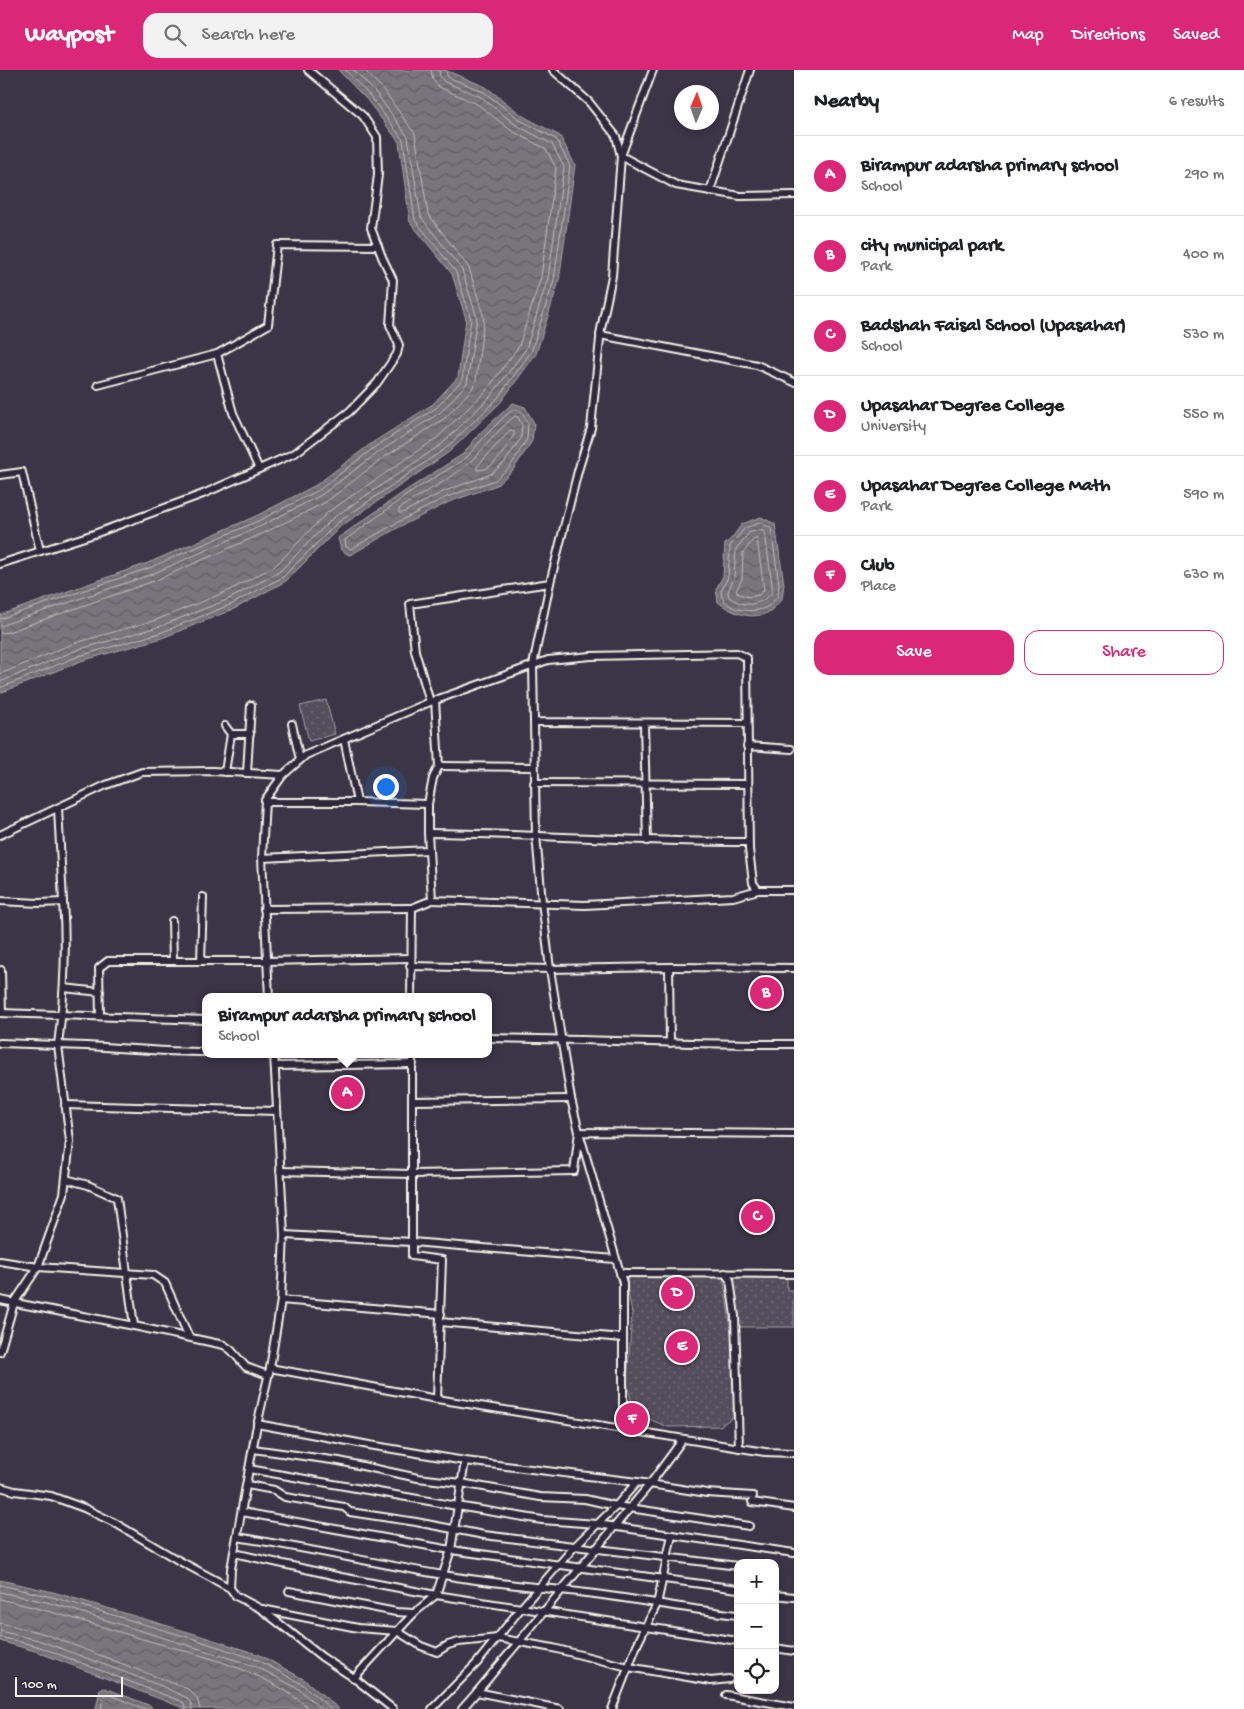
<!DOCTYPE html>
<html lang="en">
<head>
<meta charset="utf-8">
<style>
	body { margin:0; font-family:"Gochi Hand",sans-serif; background:#f2f2f2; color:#202124 }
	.controls { position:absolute; right:15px; bottom:15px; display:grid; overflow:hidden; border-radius:10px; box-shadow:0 2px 8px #0003 }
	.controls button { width:45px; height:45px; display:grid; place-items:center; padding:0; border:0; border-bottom:1px solid #e0e0e0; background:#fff; color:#202124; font:25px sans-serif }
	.compass { position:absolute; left:674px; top:15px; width:45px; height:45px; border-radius:50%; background:#fff; box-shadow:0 2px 8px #0003; rotate:2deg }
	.scale { position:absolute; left:15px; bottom:12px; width:108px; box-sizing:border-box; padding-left:5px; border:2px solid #f4f1e8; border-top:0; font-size:14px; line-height:18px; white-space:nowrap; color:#f4f1e8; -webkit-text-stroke:4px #2f2a3d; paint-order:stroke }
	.you { position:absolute; left:385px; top:716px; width:18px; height:18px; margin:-12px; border:4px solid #fff; border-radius:50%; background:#1a73e8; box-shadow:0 0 0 8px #1a73e833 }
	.badge { display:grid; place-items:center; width:32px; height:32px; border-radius:50%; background:#db2777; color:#fff; font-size:16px; font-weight:700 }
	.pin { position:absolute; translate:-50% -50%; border:2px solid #fff; box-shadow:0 1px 5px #0006 }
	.popup { position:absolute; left:202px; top:923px; width:290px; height:65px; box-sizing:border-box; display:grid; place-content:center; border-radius:10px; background:#fff; filter:drop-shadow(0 1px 4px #0005); font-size:16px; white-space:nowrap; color:#757577 }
	.popup b { font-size:19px; color:#202124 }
	.popup::after { content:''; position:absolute; left:50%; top:100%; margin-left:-10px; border:10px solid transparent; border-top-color:#fff }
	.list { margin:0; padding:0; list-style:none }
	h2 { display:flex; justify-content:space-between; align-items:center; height:65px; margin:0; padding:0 20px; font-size:21px }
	h2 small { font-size:16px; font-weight:400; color:#757577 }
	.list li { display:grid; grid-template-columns:32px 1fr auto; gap:15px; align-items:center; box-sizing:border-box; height:80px; padding:0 20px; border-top:1px solid #e0e0e0 }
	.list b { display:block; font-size:19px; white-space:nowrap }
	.list p { margin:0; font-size:16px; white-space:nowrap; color:#757577 }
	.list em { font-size:16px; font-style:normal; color:#757577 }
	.actions { display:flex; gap:10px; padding:15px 20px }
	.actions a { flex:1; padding:11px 0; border:1px solid #db2777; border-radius:15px; text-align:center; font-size:18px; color:#db2777 }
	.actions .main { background:#db2777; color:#fff }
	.icon { flex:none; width:28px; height:28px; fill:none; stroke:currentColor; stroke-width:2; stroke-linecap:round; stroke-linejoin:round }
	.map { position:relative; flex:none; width:794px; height:1639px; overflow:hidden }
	header { display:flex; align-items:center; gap:30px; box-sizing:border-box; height:70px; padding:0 25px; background:#db2777; color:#fff }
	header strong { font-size:24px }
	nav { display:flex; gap:28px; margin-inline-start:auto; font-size:18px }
	.search { width:350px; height:45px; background:#f2f2f2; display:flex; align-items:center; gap:12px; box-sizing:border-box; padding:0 18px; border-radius:15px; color:#757577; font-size:19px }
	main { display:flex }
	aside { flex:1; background:#fff }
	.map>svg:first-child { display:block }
	.park { fill:url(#park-dots); stroke:#a4a0a2 }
	.water { fill:url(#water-waves); stroke:#aaa6a7 }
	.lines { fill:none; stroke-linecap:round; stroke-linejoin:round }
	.shore { stroke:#c2bfbc; stroke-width:1 }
	.minor-casing { stroke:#f4f1e8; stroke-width:10 }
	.minor { stroke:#2f2a3d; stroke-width:6 }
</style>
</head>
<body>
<header>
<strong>Waypost</strong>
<div class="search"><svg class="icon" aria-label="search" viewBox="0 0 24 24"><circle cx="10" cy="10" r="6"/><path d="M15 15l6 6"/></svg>Search here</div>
<nav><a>Map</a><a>Directions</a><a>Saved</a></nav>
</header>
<main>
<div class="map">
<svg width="794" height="1639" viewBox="0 0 794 1639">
	<defs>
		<pattern id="park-dots" width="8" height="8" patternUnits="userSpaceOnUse" patternTransform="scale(1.25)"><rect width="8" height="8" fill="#534e5c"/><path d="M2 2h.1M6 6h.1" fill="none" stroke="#6c6873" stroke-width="1.8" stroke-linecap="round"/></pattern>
		<pattern id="water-waves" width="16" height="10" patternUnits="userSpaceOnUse" patternTransform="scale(1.25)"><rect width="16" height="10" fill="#78747b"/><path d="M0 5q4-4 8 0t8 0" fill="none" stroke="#636063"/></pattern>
	</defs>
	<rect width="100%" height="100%" fill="#3b3647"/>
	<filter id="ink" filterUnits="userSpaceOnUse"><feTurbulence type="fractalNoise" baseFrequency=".02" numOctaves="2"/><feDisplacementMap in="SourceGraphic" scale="10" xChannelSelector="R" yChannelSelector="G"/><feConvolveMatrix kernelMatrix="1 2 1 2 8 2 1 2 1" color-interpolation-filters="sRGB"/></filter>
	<g filter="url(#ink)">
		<g class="park">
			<path d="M326,630L335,664L309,671L300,636Z"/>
			<path d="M787,1204V1220H794V1257H738L732,1206Z"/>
			<path d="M625,1206H723C730,1253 739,1300 732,1348L720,1356L668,1357L651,1350L632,1333L627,1313L632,1243Z"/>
		</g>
		<g class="water">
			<path d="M338,0H445L486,17L523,46L560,66L575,95L559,211L536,284L500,333L449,382L340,457L286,511L234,539L162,568L81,591L0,623V545L148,493L256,446L316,415L372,373L433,334L458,307L466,249L452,204L410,152L399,72L367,30Z"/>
			<path d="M513,333L525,337L534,353L532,371L513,400L497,415L449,432L401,456L352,484L349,485L341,480L338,468L408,419L463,384L481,362Z"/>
			<path d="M761,447L775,454L784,514L782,529C778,533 773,540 767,543C750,550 732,543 718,532L716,519L723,506L725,474L731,469L742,454Z"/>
			<path d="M0,1510L53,1522L195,1564L260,1585L305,1610L339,1639H186L35,1581L0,1571Z"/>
			<path d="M105,1618L151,1636L152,1639H96L100,1619Z"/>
		</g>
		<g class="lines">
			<g class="shore">
				<path d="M515,339L522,342L528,354L527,369L510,397L495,410L447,427L398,452L351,479L346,477L345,470L410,423L466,388L485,366L506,345Z"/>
				<path d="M515,346L518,347L522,355L521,368L505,392L491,404L445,421L402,443H399V439C421,423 453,409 471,391C486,377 498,359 515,346Z"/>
				<path d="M511,360L514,362V365C505,378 495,401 477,400V397Z"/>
				<path d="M761,453L771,458L779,514L778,526C774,530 770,536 765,538C754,543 730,541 723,529C721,527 722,524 721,521L728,507L730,476L745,458Z"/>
				<path d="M760,460L765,462L772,515V523C759,536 744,538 729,527L728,522L734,508L736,479L749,463Z"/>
				<path d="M757,469L764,520L759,525L749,527L739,524L736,521L742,509L743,483L753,470Z"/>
				<path d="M0,549L149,498L258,451L319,420L375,377L436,338L462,310L471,249L456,202L415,150L403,70L371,27L345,0"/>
				<path d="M0,556L152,504L261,456L321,425L379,382L441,342L467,313L477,248L462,200L421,147L408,67L376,23L354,0"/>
				<path d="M0,563L8,562L154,511L264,463L326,432L383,388L445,348L472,319L476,310L484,248L469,198L428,144L415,64L382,18L364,0"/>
				<path d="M0,604L75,573L156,550L226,522L275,496L328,442L437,368L486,321L519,276L541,207L556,98L546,79L512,61L477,34L439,17L433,10L431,0"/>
				<path d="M0,612L77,580L158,557L229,529L279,502L333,448L442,374L491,326L526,279L548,208L564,97L552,74L516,55L481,27L445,12L440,7L439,0"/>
				<path d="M0,618L79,586L160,563L232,534L283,507L337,453L446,378L496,330L531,282L554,210L570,96L556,69L520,50L484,22L448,7L445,0"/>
				<path d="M0,1515L52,1527L194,1569L258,1590L302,1614L331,1639"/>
				<path d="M0,1522L51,1533L255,1596L299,1619L321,1639"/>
				<path d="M0,1529C47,1540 93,1554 139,1568C198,1585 263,1598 310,1639"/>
				<path d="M0,1553L42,1563L188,1619L197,1628L200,1639"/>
				<path d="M0,1561L38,1570L164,1617L187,1628L191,1633L192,1639"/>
				<path d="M0,1567L37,1576L183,1632L186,1639"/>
				<path d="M101,1639L104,1625L107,1624L145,1639"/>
			</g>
			<g class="minor-casing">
				<g id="minor">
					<path d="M553,0L589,32L616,66L621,86L612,206L601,259L591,358L578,401L550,513L533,595L534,652L747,653"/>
					<path d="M653,0L621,86L676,115L740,126L794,125"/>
					<path d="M710,121L750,0"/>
					<path d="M600,265L757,295L794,312"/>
					<path d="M217,284L233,343L259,399"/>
					<path d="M98,315L217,284L268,255L277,175L378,176"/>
					<path d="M0,405L22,402L40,481"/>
					<path d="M0,494L94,464L203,424L295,383L350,341L377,313L397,284L399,275L390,255L393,210L382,187L371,158L378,105L377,67L363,46L308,0"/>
					<path d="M430,632L415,581L410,534L550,513"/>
					<path d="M534,652L536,765L542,832L550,899L571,1029L579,1062L623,1213V1359"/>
					<path d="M292,654L300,690"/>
					<path d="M644,654L647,771"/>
					<path d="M225,656L231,664"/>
					<path d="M344,669L357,732"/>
					<path d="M747,676L791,679"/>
					<path d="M439,696L534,697"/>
					<path d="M225,702L231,664H250"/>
					<path d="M247,703L251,635"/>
					<path d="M534,713L748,714"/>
					<path d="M265,732H357L428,734"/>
					<path d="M58,738L63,832"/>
					<path d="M428,763C535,764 641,772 748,772"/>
					<path d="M0,765L106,715L142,702L212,701L283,705"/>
					<path d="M262,788L429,780"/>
					<path d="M432,830L585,835L733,827L758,820"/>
					<path d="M0,831L39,833L63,832C67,879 64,928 58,975L0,973"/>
					<path d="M264,839L412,838"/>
					<path d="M172,851L173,891"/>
					<path d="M201,891L203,827"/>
					<path d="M410,896L550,899L669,897L670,973"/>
					<path d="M669,897L794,898"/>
					<path d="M1,900L2,943"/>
					<path d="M64,918L100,922"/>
					<path d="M269,927L262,788L265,730L283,705L306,685L430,632L548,590L591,586L737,583L747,588L749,779L753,813L758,820H794"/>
					<path d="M411,927L412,838L432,830L428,763V734L433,708L439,696L435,630"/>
					<path d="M0,943L206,950"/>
					<path d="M100,946L99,898L108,891H266L411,888"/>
					<path d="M488,968C590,969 692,975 794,974"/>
					<path d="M274,984L284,1165L281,1230L270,1298L256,1360L231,1499L230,1518L236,1526L261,1539L322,1587L354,1608L393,1639"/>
					<path d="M412,984V1186L442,1190L437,1329"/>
					<path d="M275,996L413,994"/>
					<path d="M413,1031L571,1029"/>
					<path d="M65,1035L277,1041"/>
					<path d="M280,1101L413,1104L574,1101L579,1062L794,1064"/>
					<path d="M66,1109L88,1115L117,1128L134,1256L224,1275L231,1280L246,1297L268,1305"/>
					<path d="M284,1165L412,1172L615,1189"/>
					<path d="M0,1191L38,1197L153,1205L165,1213L189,1267"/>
					<path d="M620,1203L794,1204"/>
					<path d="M725,1203L730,1210L735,1246L739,1378"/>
					<path d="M0,1230L134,1256"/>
					<path d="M281,1230L441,1244"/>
					<path d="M440,1252L623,1268"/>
					<path d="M0,1282L14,1233L38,1197L64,1124L70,1071L58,975C108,976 156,982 206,982"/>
					<path d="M270,1298L437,1329L765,1382L794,1383"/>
					<path d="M257,1354L369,1375L465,1391L637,1412"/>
					<path d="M253,1379L339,1391L418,1408L461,1413L540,1427L585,1429L616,1436L749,1456"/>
					<path d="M249,1399L457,1436L542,1450L597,1454L794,1483"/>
					<path d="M247,1415L274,1420L285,1427L344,1437L350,1442L416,1452L484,1465L738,1496"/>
					<path d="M0,1417L15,1421L51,1426L84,1438L115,1453L176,1489L230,1518"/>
					<path d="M752,1432L794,1438"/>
					<path d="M242,1442L451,1480L738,1519"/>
					<path d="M237,1467C306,1478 374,1493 443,1505C491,1513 539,1517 586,1523C637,1529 687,1539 737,1545"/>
					<path d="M234,1483L341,1507L436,1525L738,1571"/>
					<path d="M289,1521L396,1542L414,1543"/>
					<path d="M775,1525L794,1527"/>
					<path d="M262,1539L358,1558L397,1561L421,1576L437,1582L448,1575L459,1572L498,1568L553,1578L628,1597L711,1611L729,1609"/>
					<path d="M775,1578L794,1581"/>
					<path d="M354,1608L414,1543L436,1525L451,1480L465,1391"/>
					<path d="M726,1625L794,1637"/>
					<path d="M432,1639L477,1593L522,1537L575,1476L616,1436L637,1412L707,1423L753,1426"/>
					<path d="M462,1639L477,1622"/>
					<path d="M560,1639L477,1622L650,1414L683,1369"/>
					<path d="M612,1639L637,1575L657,1534L672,1465"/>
				</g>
			</g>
			<use href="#minor" class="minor"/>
		</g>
	</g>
</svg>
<div class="controls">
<button>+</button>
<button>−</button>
<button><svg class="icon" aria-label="locate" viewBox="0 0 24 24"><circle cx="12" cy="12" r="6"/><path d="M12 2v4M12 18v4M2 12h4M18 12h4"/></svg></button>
</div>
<svg class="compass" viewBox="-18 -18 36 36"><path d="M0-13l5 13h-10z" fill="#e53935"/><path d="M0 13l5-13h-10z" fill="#757577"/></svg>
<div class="scale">100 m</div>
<div class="you"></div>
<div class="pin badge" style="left:347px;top:1023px">A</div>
<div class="popup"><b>Birampur adarsha primary school</b>School</div>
<div class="pin badge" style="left:766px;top:923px">B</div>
<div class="pin badge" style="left:757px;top:1147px">C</div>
<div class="pin badge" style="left:677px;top:1223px">D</div>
<div class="pin badge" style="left:682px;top:1277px">E</div>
<div class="pin badge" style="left:632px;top:1349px">F</div>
</div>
<aside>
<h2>Nearby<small>6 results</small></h2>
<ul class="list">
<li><span class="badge">A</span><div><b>Birampur adarsha primary school</b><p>School</p></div><em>290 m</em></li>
<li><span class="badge">B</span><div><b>city municipal park</b><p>Park</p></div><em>400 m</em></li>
<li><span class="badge">C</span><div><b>Badshah Faisal School (Upasahar)</b><p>School</p></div><em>530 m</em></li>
<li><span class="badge">D</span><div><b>Upasahar Degree College</b><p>University</p></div><em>550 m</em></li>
<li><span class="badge">E</span><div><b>Upasahar Degree College Math</b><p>Park</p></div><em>590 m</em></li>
<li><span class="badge">F</span><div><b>Club</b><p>Place</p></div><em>630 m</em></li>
</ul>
<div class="actions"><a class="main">Save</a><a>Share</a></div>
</aside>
</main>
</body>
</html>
